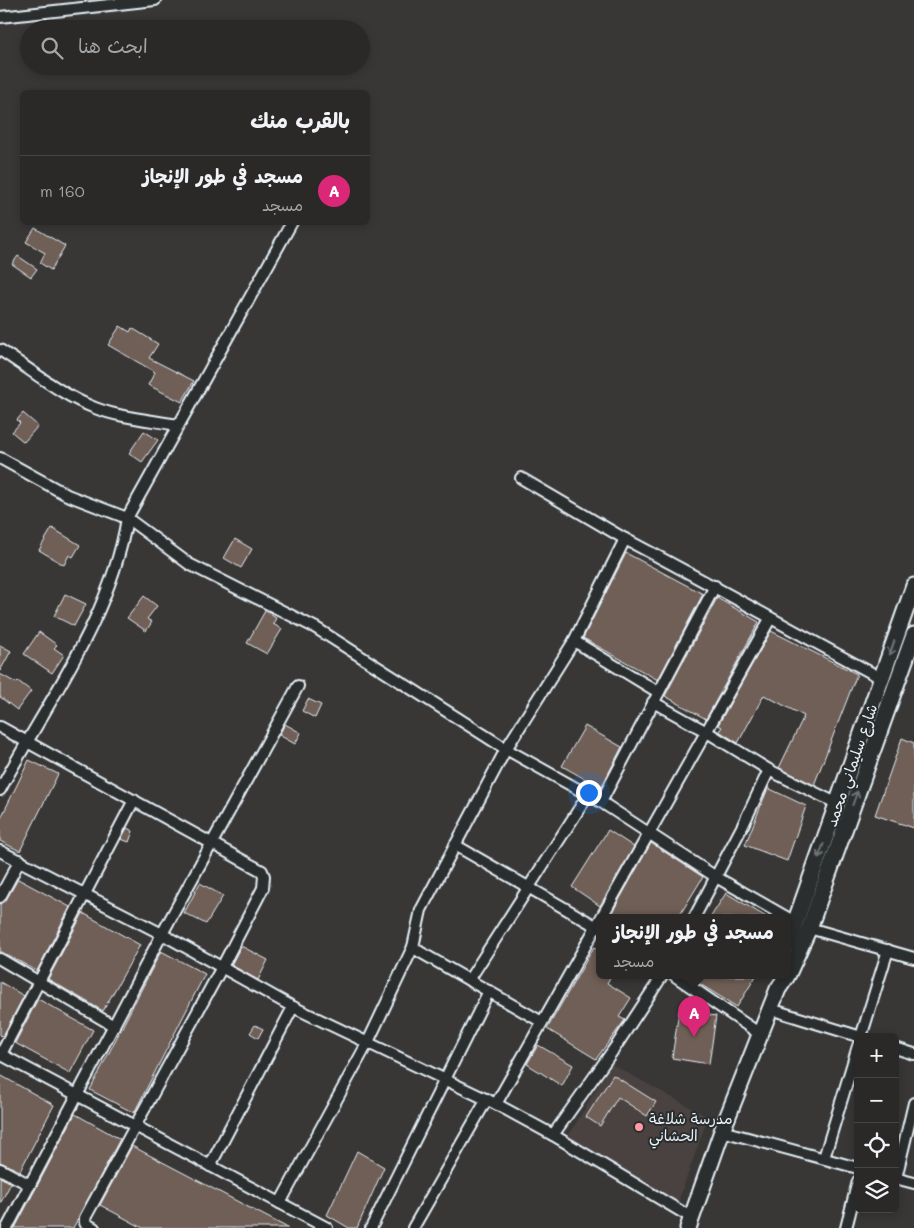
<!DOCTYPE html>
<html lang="ar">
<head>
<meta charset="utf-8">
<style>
	body { margin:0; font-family:Mali,"Playpen Sans Arabic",sans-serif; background:#323130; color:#f1f3f6; direction:rtl }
	.controls { position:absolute; right:15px; bottom:15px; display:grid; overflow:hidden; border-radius:8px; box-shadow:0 2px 8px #0003 }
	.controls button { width:45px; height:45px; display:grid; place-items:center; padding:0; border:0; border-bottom:1px solid #464545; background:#2a2928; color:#f1f3f6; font:25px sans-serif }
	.you { position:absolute; left:588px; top:792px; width:18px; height:18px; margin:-12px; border:4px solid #fff; border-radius:50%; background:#1a73e8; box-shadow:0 0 0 8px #1a73e833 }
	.badge { display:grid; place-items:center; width:32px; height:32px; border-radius:50%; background:#db2777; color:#fff; font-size:16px; font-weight:700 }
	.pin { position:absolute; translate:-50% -41px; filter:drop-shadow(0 1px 2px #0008) }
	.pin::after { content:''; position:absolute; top:26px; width:18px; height:15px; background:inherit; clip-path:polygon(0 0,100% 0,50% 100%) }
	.popup { position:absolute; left:596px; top:914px; width:195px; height:65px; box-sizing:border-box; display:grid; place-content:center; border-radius:8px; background:#2a2928; filter:drop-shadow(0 1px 4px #0005); font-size:16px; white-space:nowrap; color:#a5a6a8 }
	.popup b { font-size:19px; color:#f1f3f6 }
	.popup::after { content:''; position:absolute; left:50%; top:100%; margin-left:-10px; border:10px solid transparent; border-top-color:#2a2928 }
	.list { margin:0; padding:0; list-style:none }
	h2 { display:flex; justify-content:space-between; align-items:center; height:65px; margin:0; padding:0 20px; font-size:21px }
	h2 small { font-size:16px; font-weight:400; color:#a5a6a8 }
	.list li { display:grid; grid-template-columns:32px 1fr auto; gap:15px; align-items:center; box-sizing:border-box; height:70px; padding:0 20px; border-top:1px solid #464545 }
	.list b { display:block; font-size:19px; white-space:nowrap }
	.list p { margin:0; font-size:16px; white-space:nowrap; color:#a5a6a8 }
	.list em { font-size:16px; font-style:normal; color:#a5a6a8 }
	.icon { flex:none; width:28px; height:28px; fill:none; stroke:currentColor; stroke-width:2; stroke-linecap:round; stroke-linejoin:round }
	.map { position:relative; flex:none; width:914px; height:1228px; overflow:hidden; direction:ltr }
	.search { position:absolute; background:#2a2928; box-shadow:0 2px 8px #0003; left:20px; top:20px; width:350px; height:55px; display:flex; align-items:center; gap:12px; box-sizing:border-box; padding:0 18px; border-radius:28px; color:#a5a6a8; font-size:19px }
	.panel { position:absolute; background:#2a2928; box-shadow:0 2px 8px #0003; left:20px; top:90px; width:350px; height:135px; border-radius:8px; direction:rtl }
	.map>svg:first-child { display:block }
	.built { fill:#484340 }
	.building { fill:#6f5f57; stroke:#e8f1f8 }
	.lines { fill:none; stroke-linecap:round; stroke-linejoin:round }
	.street-casing { stroke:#e8f1f8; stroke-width:14 }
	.secondary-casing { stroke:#e8f1f8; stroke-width:19 }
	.street { stroke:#2a2d2e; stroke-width:10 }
	.secondary { stroke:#2a2d2e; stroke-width:15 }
	.oneway { stroke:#6c7275 }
	.poi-dot { fill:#ff9aa2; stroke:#2a2d2e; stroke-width:2 }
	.labels { text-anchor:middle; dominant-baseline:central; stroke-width:4; stroke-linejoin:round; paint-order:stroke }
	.street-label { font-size:15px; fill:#e8f1f8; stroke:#2a2d2e }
	.poi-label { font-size:15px; fill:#e8f1f8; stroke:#2a2d2e; text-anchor:start }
</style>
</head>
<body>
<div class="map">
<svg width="914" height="1228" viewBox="0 0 914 1228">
	<rect width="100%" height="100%" fill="#383736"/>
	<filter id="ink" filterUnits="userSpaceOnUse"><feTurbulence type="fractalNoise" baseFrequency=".02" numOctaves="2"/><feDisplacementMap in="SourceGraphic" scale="10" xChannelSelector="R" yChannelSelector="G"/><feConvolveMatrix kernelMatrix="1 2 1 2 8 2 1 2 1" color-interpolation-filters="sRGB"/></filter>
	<g filter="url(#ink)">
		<path class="built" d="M611,1064L708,1117L678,1202L568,1137Z"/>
		<g class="building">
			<path d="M35,228L65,246L51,270L40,263L45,253L26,242Z"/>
			<path d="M18,256L37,269L31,277L12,264Z"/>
			<path d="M120,326L130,332L132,328L158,344L149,358L194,381L182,402L148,385L155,372L108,345Z"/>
			<path d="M23,413L38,426L24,442L12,432L20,423L17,420Z"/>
			<path d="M144,431L158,440L142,462L129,453Z"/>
			<path d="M52,528L80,545L73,557L69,555L64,565L39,550Z"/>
			<path d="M235,539L252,549L241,568L224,558Z"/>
			<path d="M626,553L703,594L658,680L583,638Z"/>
			<path d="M65,594L86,604L74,626L54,616Z"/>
			<path d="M144,596L157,606L147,619L152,622L146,631L127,618Z"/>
			<path d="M717,598L759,622L706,719L665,696Z"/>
			<path d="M265,611L276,618L273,624L282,629L267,654L247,643Z"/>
			<path d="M771,631L857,674L814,785L779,768L804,716L764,695L738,743L719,731L722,727L718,725Z"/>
			<path d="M39,632L57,645L54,648L64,655L52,673L24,654Z"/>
			<path d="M0,645L11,651L0,671Z"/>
			<path d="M0,674L16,683L18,681L31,691L17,710L0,697Z"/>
			<path d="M308,699L321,705L315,718L302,711Z"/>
			<path d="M285,724L301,733L295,744L279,735Z"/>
			<path d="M585,726L622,747L601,788L562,766Z"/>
			<path d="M902,738L914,743V828L875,815Z"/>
			<path d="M29,760L58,774L20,851L0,841V820Z"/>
			<path d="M768,788L806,806L787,861L745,845Z"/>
			<path d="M127,828L133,831L129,842L121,839Z"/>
			<path d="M608,830L634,847L600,906L572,887Z"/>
			<path d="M651,843L703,877L678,918H609Z"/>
			<path d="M18,879L70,907L37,971L0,951V904L6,900Z"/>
			<path d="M200,883L223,896L206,924L184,913Z"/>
			<path d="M726,893L768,918H710Z"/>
			<path d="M83,913L140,945L103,1011L48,979Z"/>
			<path d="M241,946L268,960L258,980L231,965Z"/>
			<path d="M594,947L600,950V976H611L607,983L631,998L619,1017L625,1020L596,1059L547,1029Z"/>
			<path d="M161,951L205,974L134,1113L90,1090Z"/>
			<path d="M687,976H756L737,1007Z"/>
			<path d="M0,982L24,996L3,1036L0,1035Z"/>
			<path d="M38,999L93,1030L70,1073L15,1043Z"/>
			<path d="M679,1010L716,1016L709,1064L672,1058Z"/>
			<path d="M255,1025L263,1029L258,1038L250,1033Z"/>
			<path d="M538,1045L573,1065L562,1086L527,1064Z"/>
			<path d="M0,1075L54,1105L20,1171L0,1162Z"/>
			<path d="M613,1075L656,1102L647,1116L618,1097L600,1126L586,1117Z"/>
			<path d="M75,1114L120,1139L73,1228H15Z"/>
			<path d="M132,1146L288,1228H143L100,1205Z"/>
			<path d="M357,1151L384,1167L357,1228H349L327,1215Z"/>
			<path d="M0,1177L11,1183L0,1204Z"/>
		</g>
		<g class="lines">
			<g class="street-casing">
				<g id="street">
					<path d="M0,17L155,0"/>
					<path d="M0,350C30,369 61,395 95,408C121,418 151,420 178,425"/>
					<path d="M0,458L67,495L127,518L189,564L316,628L506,749L601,802L715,586"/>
					<path d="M521,478L625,539"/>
					<path d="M574,641L658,692"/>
					<path d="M653,702L707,732L769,770L838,804"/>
					<path d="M0,727L262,871L264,876L263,888L222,967L85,1218V1223L94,1228"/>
					<path d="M0,790C47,702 111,618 127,518L292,222"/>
					<path d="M601,802L716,877L795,922"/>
					<path d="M455,845L599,928"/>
					<path d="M0,851L162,934L293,1007L496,1104L553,1135L692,1218"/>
					<path d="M0,897L20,860"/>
					<path d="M694,918L743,825L769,770"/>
					<path d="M809,928L914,958"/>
					<path d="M0,959L114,1026"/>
					<path d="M675,976L760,1034"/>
					<path d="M469,980L588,795"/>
					<path d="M770,1009L861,1037L888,950"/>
					<path d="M542,1022L420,952L413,947L421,910L506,749L574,641L625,539C711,584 795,632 881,678"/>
					<path d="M895,1048L914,1054"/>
					<path d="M0,1054L327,1228"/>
					<path d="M0,1056L134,800"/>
					<path d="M496,1104L770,619"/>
					<path d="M722,1131L858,1168"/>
					<path d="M553,1135L616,1046L662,976"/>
					<path d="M824,1158L858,1046"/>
					<path d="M210,1166L293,1007"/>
					<path d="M0,1169L30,1185"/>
					<path d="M895,1178L914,1183"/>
					<path d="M896,1178L914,1103"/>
					<path d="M280,1203L368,1042L413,947"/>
					<path d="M7,1228L162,934L298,686"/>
					<path d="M371,1228L489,991"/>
					<path d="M413,1228L487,1099"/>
					<path d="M846,1228L858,1181"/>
				</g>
			</g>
			<g class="secondary-casing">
				<g id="secondary">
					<path d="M788,943L914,586"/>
					<path d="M788,974L809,928L914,635"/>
					<path d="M688,1228L722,1131L778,989L787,976"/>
				</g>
			</g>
			<use href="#street" class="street"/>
			<use href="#secondary" class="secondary"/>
		</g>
		<defs><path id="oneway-shaft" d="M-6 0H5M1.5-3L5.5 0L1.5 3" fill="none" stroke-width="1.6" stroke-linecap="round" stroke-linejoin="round" transform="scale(1.25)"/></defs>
		<g class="oneway">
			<use href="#oneway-shaft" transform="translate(892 648) rotate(109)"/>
			<use href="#oneway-shaft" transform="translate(855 798) rotate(-70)"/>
			<use href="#oneway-shaft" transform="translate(821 851) rotate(110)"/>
		</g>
	</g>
	<circle class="poi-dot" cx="639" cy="1127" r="5"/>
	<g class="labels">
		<g class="street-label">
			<text transform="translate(851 765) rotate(-71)">شارع سليماني محمد</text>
		</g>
		<g class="poi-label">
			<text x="649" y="1118">مدرسة شلاغة<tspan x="649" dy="17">الحشاني</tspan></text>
		</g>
	</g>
</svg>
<div class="controls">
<button>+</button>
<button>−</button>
<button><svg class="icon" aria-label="locate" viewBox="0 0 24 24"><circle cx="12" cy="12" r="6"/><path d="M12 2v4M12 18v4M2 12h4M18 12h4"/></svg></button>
<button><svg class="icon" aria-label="layers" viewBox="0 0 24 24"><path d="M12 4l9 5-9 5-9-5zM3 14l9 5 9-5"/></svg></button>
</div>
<div class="you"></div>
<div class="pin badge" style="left:694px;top:1037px">A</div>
<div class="popup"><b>مسجد في طور الإنجاز</b>مسجد</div>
<div class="search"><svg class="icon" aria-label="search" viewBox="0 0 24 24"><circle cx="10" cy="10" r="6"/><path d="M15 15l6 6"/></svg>ابحث هنا</div>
<section class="panel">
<h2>بالقرب منك<small></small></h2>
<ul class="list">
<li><span class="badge">A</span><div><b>مسجد في طور الإنجاز</b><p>مسجد</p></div><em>160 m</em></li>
</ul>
</section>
</div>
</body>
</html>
